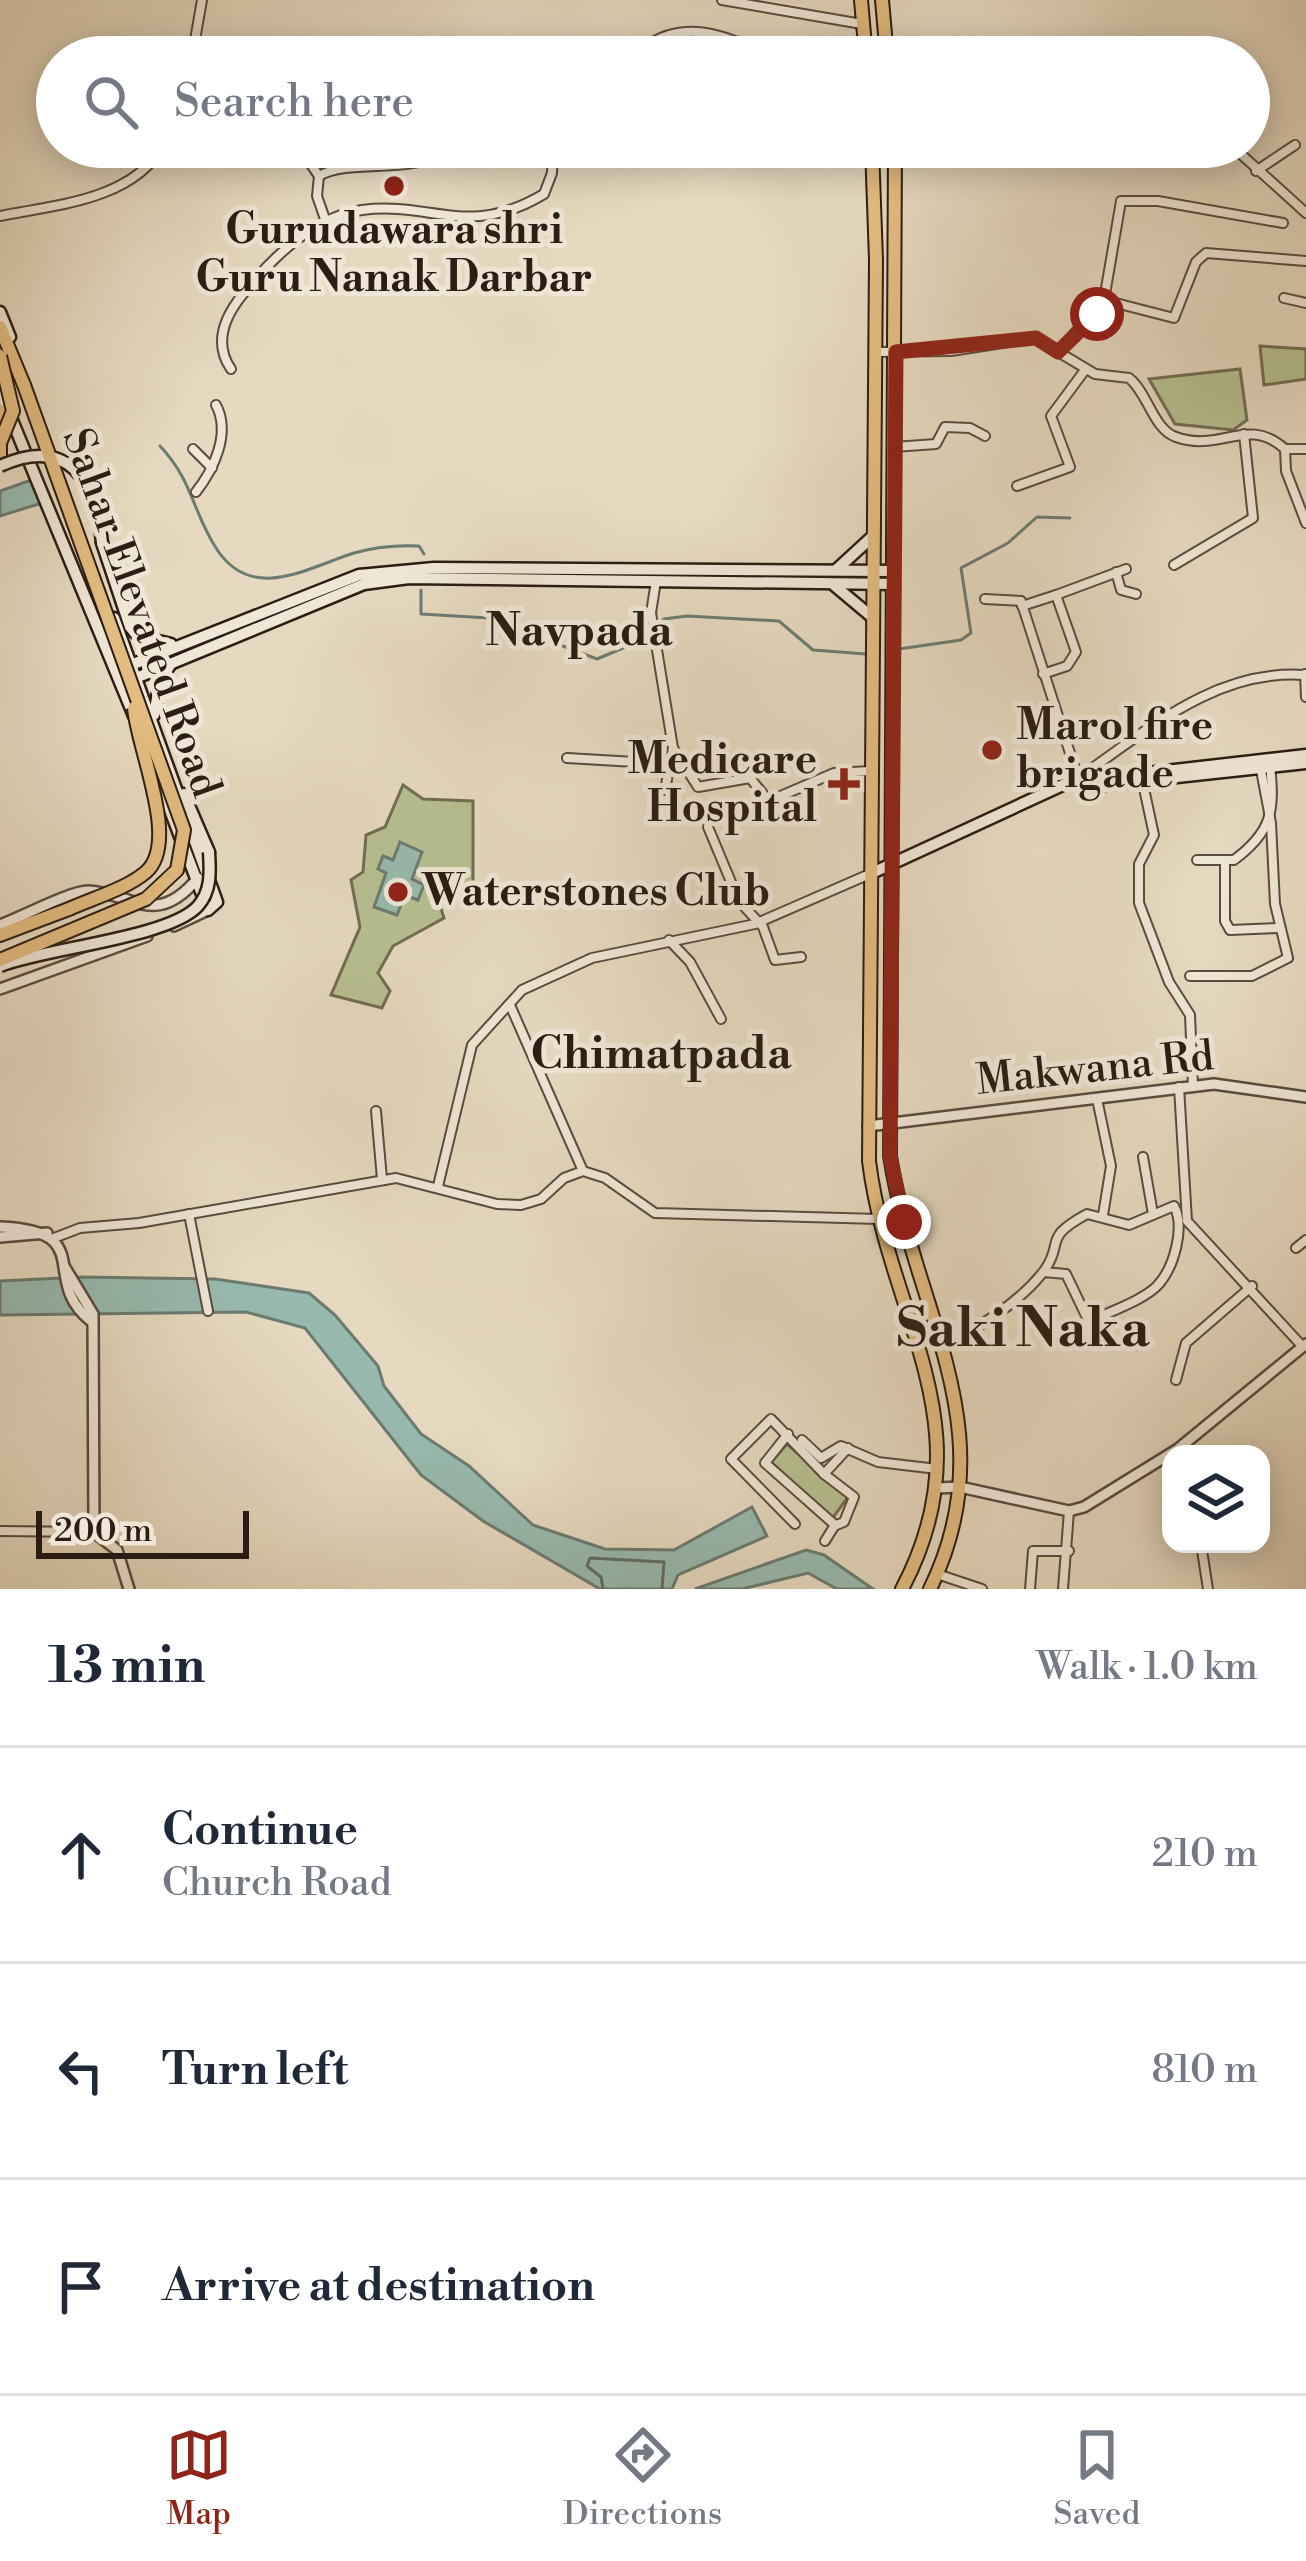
<!DOCTYPE html>
<html lang="en">
<head>
<meta charset="utf-8">
<style>
	body { margin:0; font-family:"Libre Bodoni",serif; background:#f6f6f7; color:#1f2937 }
	.controls { position:absolute; right:36px; bottom:36px; display:grid; overflow:hidden; border-radius:24px; box-shadow:0 6px 30px #0003 }
	.controls button { width:108px; height:108px; display:grid; place-items:center; padding:0; border:0; border-bottom:3px solid #e0e1e3; background:#fff; color:#1f2937; font:60px sans-serif }
	.scale { position:absolute; left:36px; bottom:30px; width:213px; box-sizing:border-box; padding-left:12px; border:6px solid #2b1d13; border-top:0; font-size:33px; line-height:42px; white-space:nowrap; color:#2b1d13; -webkit-text-stroke:9px #efe6d5; paint-order:stroke }
	.stop { position:absolute; width:36px; height:36px; margin:-27px; border:9px solid #8f2418; border-radius:50%; background:#fff }
	.stop.end { background:#8f2418; border-color:#fff; box-shadow:0 3px 12px #0008 }
	.list { margin:0; padding:0; list-style:none }
	h2 { display:flex; justify-content:space-between; align-items:center; height:156px; margin:0; padding:0 48px; font-size:51px }
	h2 small { font-size:39px; font-weight:400; color:#747a83 }
	.list li { display:grid; grid-template-columns:78px 1fr auto; gap:36px; align-items:center; box-sizing:border-box; height:216px; padding:0 48px; border-top:3px solid #e0e1e3 }
	.list b { display:block; font-size:45px; white-space:nowrap }
	.list p { margin:0; font-size:39px; white-space:nowrap; color:#747a83 }
	.list em { font-size:39px; font-style:normal; color:#747a83 }
	.icon { flex:none; width:66px; height:66px; fill:none; stroke:currentColor; stroke-width:2; stroke-linecap:round; stroke-linejoin:round }
	.map { position:relative; flex:none; width:1306px; height:1589px; overflow:hidden }
	.search { position:absolute; background:#fff; box-shadow:0 6px 30px #0003; left:36px; right:36px; top:36px; height:132px; display:flex; align-items:center; gap:30px; box-sizing:border-box; padding:0 42px; border-radius:66px; color:#747a83; font-size:45px }
	.sheet { height:804px; background:#fff }
	nav { display:flex; justify-content:space-around; align-items:center; box-sizing:border-box; height:168px; border-top:3px solid #e0e1e3; background:#fff; font-size:33px; color:#747a83 }
	nav a { display:grid; justify-items:center; gap:6px }
	nav .on { color:#8f2418 }
	.map>svg:first-child { display:block }
	.green { fill:#b7bf91; stroke:#716e52; stroke-width:3 }
	.water { fill:#97baae; stroke:#6c7b70; stroke-width:3 }
	.lines { fill:none; stroke-linecap:round; stroke-linejoin:round }
	.shore { stroke:#616c60; stroke-width:3 }
	.stream { stroke:#6c7b70; stroke-width:3 }
	.minor-casing { stroke:#5a4c3e; stroke-width:12 }
	.tertiary-casing { stroke:#5a4c3e; stroke-width:14 }
	.secondary-casing { stroke:#2b1d13; stroke-width:15 }
	.primary-casing { stroke:#2b1d13; stroke-width:16 }
	.minor { stroke:#efe6d5; stroke-width:8 }
	.tertiary { stroke:#efe6d5; stroke-width:9 }
	.secondary { stroke:#efe6d5; stroke-width:10 }
	.primary { stroke:#e3bc80; stroke-width:12 }
	.secondary-bridge-casing { stroke:#2b1d13; stroke-width:15; stroke-linecap:butt }
	.primary-bridge-casing { stroke:#2b1d13; stroke-width:16; stroke-linecap:butt }
	.secondary-bridge { stroke:#efe6d5; stroke-width:10 }
	.primary-bridge { stroke:#e3bc80; stroke-width:12 }
	.route { stroke:#8f2418; stroke-width:15 }
	.poi-dot { fill:#8f2418; stroke:#efe6d5; stroke-width:4.5 }
	.labels { text-anchor:middle; dominant-baseline:central; stroke-width:10; stroke-linejoin:round; paint-order:stroke }
	.poi-label { font-size:42px; font-weight:bold; fill:#2b1d13; stroke:#efe6d5; text-anchor:start }
	.street-label { font-size:42px; fill:#2b1d13; stroke:#efe6d5 }
	.neighbourhood-label { font-size:45px; font-weight:bold; fill:#2b1d13; stroke:#efe6d5 }
	.district-label { font-size:54px; font-weight:bold; fill:#2b1d13; stroke:#efe6d5 }
</style>
</head>
<body>
<div class="map">
<svg width="1306" height="1589" viewBox="0 0 1306 1589">
	<rect width="100%" height="100%" fill="#e6d9bf"/>
	<filter id="stains"><feTurbulence type="fractalNoise" baseFrequency=".00167" numOctaves="4"/><feColorMatrix values="0 0 0 0 .2 0 0 0 0 .09 0 0 0 0 .02 0 0 0 .5 -.17"/></filter>
	<radialGradient id="worn" r=".72"><stop offset=".6" stop-color="#630" stop-opacity="0"/><stop offset="1" stop-color="#630" stop-opacity=".3"/></radialGradient>
	<g class="green">
		<path d="M1260,346L1306,349V379L1264,385Z"/>
		<path d="M1240,369L1247,420L1233,430L1175,424L1149,379Z"/>
		<path d="M403,785L423,799L473,801V886H446L438,899L444,918L393,946L378,973L390,991L382,1008L331,995L360,927L351,880L363,872L366,835L385,827Z"/>
		<path d="M787,1444L848,1497L832,1519L771,1462Z"/>
	</g>
	<g class="water">
		<path d="M34,479L42,503L0,516V491Z"/>
		<path d="M400,842L422,852L412,879L424,885L418,900L405,895L397,915L374,907L386,873L378,869L383,856L393,860Z"/>
		<path d="M82,1277L215,1279L309,1293L335,1315L378,1366L384,1386L421,1434L469,1466L533,1525L605,1549L674,1550L752,1507L767,1536L678,1575L672,1589H600L483,1521L421,1475L305,1328L246,1312L0,1315V1281Z"/>
		<path d="M806,1550L824,1555L873,1589H837L808,1573L742,1589H695Z"/>
	</g>
	<g class="lines">
		<path class="shore" d="M603,1589L601,1577L587,1566L590,1558L664,1562L662,1589"/>
		<g class="stream">
			<path d="M160,446C194,482 193,515 218,551C254,603 309,567 354,553C375,547 397,545 419,546L424,554"/>
			<path d="M421,590V614L489,618L597,659L635,643L664,619L687,616L779,621L813,650L866,654"/>
			<path d="M899,649L961,640L971,633L961,568L1008,543L1037,517L1070,518"/>
		</g>
		<g class="minor-casing">
			<g id="minor">
				<path d="M722,0L862,24"/>
				<path d="M192,57L202,0"/>
				<path d="M633,57C677,14 723,34 772,57"/>
				<path d="M299,147L319,176"/>
				<path d="M1233,147L1306,213"/>
				<path d="M873,158L1028,147"/>
				<path d="M1256,171L1295,145"/>
				<path d="M0,216C55,205 132,200 162,147"/>
				<path d="M326,222L317,196L319,176C342,162 388,169 419,162L421,147"/>
				<path d="M1284,298L1306,303"/>
				<path d="M1104,300L1174,318L1196,262L1206,253L1306,261"/>
				<path d="M876,352L951,351L1035,338L1095,374L1129,378C1148,393 1153,429 1176,437C1221,453 1247,415 1285,449"/>
				<path d="M1058,352L1104,300L1121,201H1158L1283,223"/>
				<path d="M231,369C213,343 225,316 243,294C272,258 314,216 362,210C432,201 469,239 544,194L552,173L553,147"/>
				<path d="M894,447L936,444L945,427L970,428L985,436"/>
				<path d="M193,449L212,468"/>
				<path d="M1285,449L1286,471L1306,523"/>
				<path d="M1285,449H1306"/>
				<path d="M1017,486L1070,467L1051,416L1085,370"/>
				<path d="M196,492C214,469 231,433 216,405"/>
				<path d="M1174,565L1253,518L1244,434"/>
				<path d="M1116,572L1121,590L1136,594"/>
				<path d="M656,581L651,613L673,748L665,790"/>
				<path d="M985,599L1021,601L1078,778C1147,731 1215,669 1304,675"/>
				<path d="M1022,606L1056,595"/>
				<path d="M1043,674L1067,666L1076,652L1056,595L1126,569"/>
				<path d="M1305,674L1306,697"/>
				<path d="M673,748L698,787L750,778L769,801L834,773L870,771"/>
				<path d="M567,758L669,764"/>
				<path d="M1142,779L1154,835L1139,864V903L1169,982L1190,1015L1193,1086"/>
				<path d="M708,827L739,901L763,927L775,960L801,957"/>
				<path d="M1197,860H1234C1272,832 1275,811 1270,765"/>
				<path d="M1225,860V921L1230,930L1279,928"/>
				<path d="M669,940L690,962L721,1019"/>
				<path d="M1190,976H1252L1288,958L1275,904L1271,823L1260,765"/>
				<path d="M510,1005L583,1171"/>
				<path d="M1179,1087L1187,1221L1303,1347"/>
				<path d="M1097,1099L1111,1166L1103,1215"/>
				<path d="M376,1111L382,1179"/>
				<path d="M1143,1157L1153,1214"/>
				<path d="M438,1186L472,1045L522,990L592,958L755,924L872,873"/>
				<path d="M189,1214L208,1311"/>
				<path d="M54,1238L80,1228L139,1223L396,1178L497,1204L521,1205L541,1199L564,1178L583,1171L605,1178L655,1213L879,1219"/>
				<path d="M1296,1248L1306,1240"/>
				<path d="M944,1344C978,1329 1020,1302 1044,1271C1065,1242 1041,1239 1087,1214L1129,1225L1174,1206C1185,1226 1175,1267 1157,1286C1142,1301 1108,1312 1089,1322L1066,1274L1043,1272"/>
				<path d="M1176,1380L1186,1343L1252,1286"/>
				<path d="M788,1434L765,1463L835,1525L825,1541"/>
				<path d="M802,1440L821,1458L841,1446L878,1462L937,1469"/>
				<path d="M795,1524L731,1459L771,1419L824,1474"/>
				<path d="M834,1526L844,1522L854,1497L824,1474L848,1448"/>
				<path d="M0,1531L94,1532"/>
				<path d="M1201,1544L1208,1589"/>
				<path d="M937,1574L982,1589"/>
				<path d="M1030,1589L1033,1551H1069"/>
				<path d="M1063,1589L1069,1511"/>
			</g>
		</g>
		<g class="tertiary-casing">
			<g id="tertiary">
				<path d="M0,925C20,918 70,891 88,891C134,893 155,929 198,878"/>
				<path d="M174,926L208,910"/>
				<path d="M0,989L147,936"/>
				<path d="M868,1126L1214,1084L1306,1097"/>
				<path d="M0,1227C99,1231 38,1279 91,1321"/>
				<path d="M0,1237L47,1233"/>
				<path d="M64,1266L93,1314L94,1532L117,1550L129,1589"/>
				<path d="M936,1488L960,1487L1069,1511L1084,1507L1178,1449L1306,1344"/>
			</g>
		</g>
		<g class="secondary-casing">
			<g id="secondary">
				<path d="M0,312L10,337"/>
				<path d="M0,391L134,716"/>
				<path d="M102,543L130,627L138,636L171,644"/>
				<path d="M836,570L873,536"/>
				<path d="M835,586L872,617"/>
				<path d="M114,618L217,902L208,910L149,755"/>
				<path d="M131,665L359,575L434,568L894,571"/>
				<path d="M136,678L364,584L409,578L894,584"/>
				<path d="M154,715L160,681L170,665"/>
				<path d="M1095,779L1306,755"/>
				<path d="M184,794L209,852"/>
				<path d="M872,873L1078,778L1103,785L1306,763"/>
			</g>
		</g>
		<g class="primary-casing">
			<g id="primary">
				<path d="M861,0L866,57"/>
				<path d="M882,0L887,57"/>
				<path d="M872,147L876,260L869,1161C889,1321 989,1425 902,1589"/>
				<path d="M895,147L890,1156C914,1312 1008,1430 930,1589"/>
				<path d="M0,327L24,385"/>
				<path d="M0,411V460"/>
				<path d="M0,935L69,909"/>
			</g>
		</g>
		<use href="#minor" class="minor"/>
		<use href="#tertiary" class="tertiary"/>
		<use href="#secondary" class="secondary"/>
		<use href="#primary" class="primary"/>
		<g class="secondary-bridge-casing">
			<g id="secondary-bridge">
				<path d="M0,466C69,435 96,481 102,543"/>
				<path d="M0,966C45,948 169,938 198,906C212,890 210,870 209,852"/>
			</g>
		</g>
		<g class="primary-bridge-casing">
			<g id="primary-bridge">
				<path d="M0,356L13,411L0,443"/>
				<path d="M69,909C93,898 126,889 146,872C180,842 138,751 134,708"/>
				<path d="M0,960L146,899L177,870L184,830L24,385"/>
			</g>
		</g>
		<use href="#secondary-bridge" class="secondary-bridge"/>
		<use href="#primary-bridge" class="primary-bridge"/>
	</g>
	<g class="lines">
		<path class="route" d="M904,1222L890,1156L896,352L1036,338L1058,352L1097,314"/>
	</g>
	<g class="poi-dot">
		<circle cx="394" cy="186" r="12"/>
		<circle cx="992" cy="750" r="12"/>
		<path d="M838 766h12v12h12v12h-12v12h-12v-12h-12v-12h12z"/>
		<circle cx="398" cy="892" r="12"/>
	</g>
	<g class="labels">
		<g class="poi-label">
			<text x="394" y="230" text-anchor="middle">Gurudawara shri<tspan x="394" dy="48">Guru Nanak Darbar</tspan></text>
			<text x="1016" y="726">Marol fire<tspan x="1016" dy="48">brigade</tspan></text>
			<text x="817" y="760" text-anchor="end">Medicare<tspan x="817" dy="48">Hospital</tspan></text>
			<text x="422" y="892">Waterstones Club</text>
		</g>
		<g class="street-label">
			<text transform="translate(141 613) rotate(70)">Sahar Elevated Road</text>
			<text transform="translate(1095 1069) rotate(-6)">Makwana Rd</text>
		</g>
		<g class="neighbourhood-label">
			<text x="579" y="631">Navpada</text>
			<text x="661" y="1054">Chimatpada</text>
		</g>
		<g class="district-label">
			<text x="1023" y="1330">Saki Naka</text>
		</g>
	</g>
	<rect width="100%" height="100%" filter="url(#stains)"/>
	<rect width="100%" height="100%" fill="url(#worn)"/>
</svg>
<div class="controls">
<button><svg class="icon" aria-label="layers" viewBox="0 0 24 24"><path d="M12 4l9 5-9 5-9-5zM3 14l9 5 9-5"/></svg></button>
</div>
<div class="scale">200 m</div>
<div class="stop" style="left:1097px;top:314px"></div>
<div class="stop end" style="left:904px;top:1222px"></div>
<div class="search"><svg class="icon" aria-label="search" viewBox="0 0 24 24"><circle cx="10" cy="10" r="6"/><path d="M15 15l6 6"/></svg>Search here</div>
</div>
<section class="sheet">
<h2>13 min<small>Walk · 1.0 km</small></h2>
<ul class="list">
<li><svg class="icon" aria-label="ahead" viewBox="0 0 24 24"><path d="M12 20V5M6 11l6-6 6 6"/></svg><div><b>Continue</b><p>Church Road</p></div><em>210 m</em></li>
<li><svg class="icon" aria-label="left" viewBox="0 0 24 24"><path d="M17 20v-9H6M10 6l-5 5 5 5"/></svg><div><b>Turn left</b></div><em>810 m</em></li>
<li><svg class="icon" aria-label="arrive" viewBox="0 0 24 24"><path d="M6 21V4h12l-3 4 3 4H6"/></svg><div><b>Arrive at destination</b></div></li>
</ul>
</section>
<nav>
<a class="on"><svg class="icon" aria-label="map" viewBox="0 0 24 24"><path d="M3 6l6-2 6 2 6-2v14l-6 2-6-2-6 2zM9 4v14M15 6v14"/></svg>Map</a>
<a><svg class="icon" aria-label="directions" viewBox="0 0 24 24"><path d="M12 3l9 9-9 9-9-9zM9 14v-3h6M13 9l2 2-2 2"/></svg>Directions</a>
<a><svg class="icon" aria-label="saved" viewBox="0 0 24 24"><path d="M7 4h10v16l-5-4-5 4z"/></svg>Saved</a>
</nav>
</body>
</html>
